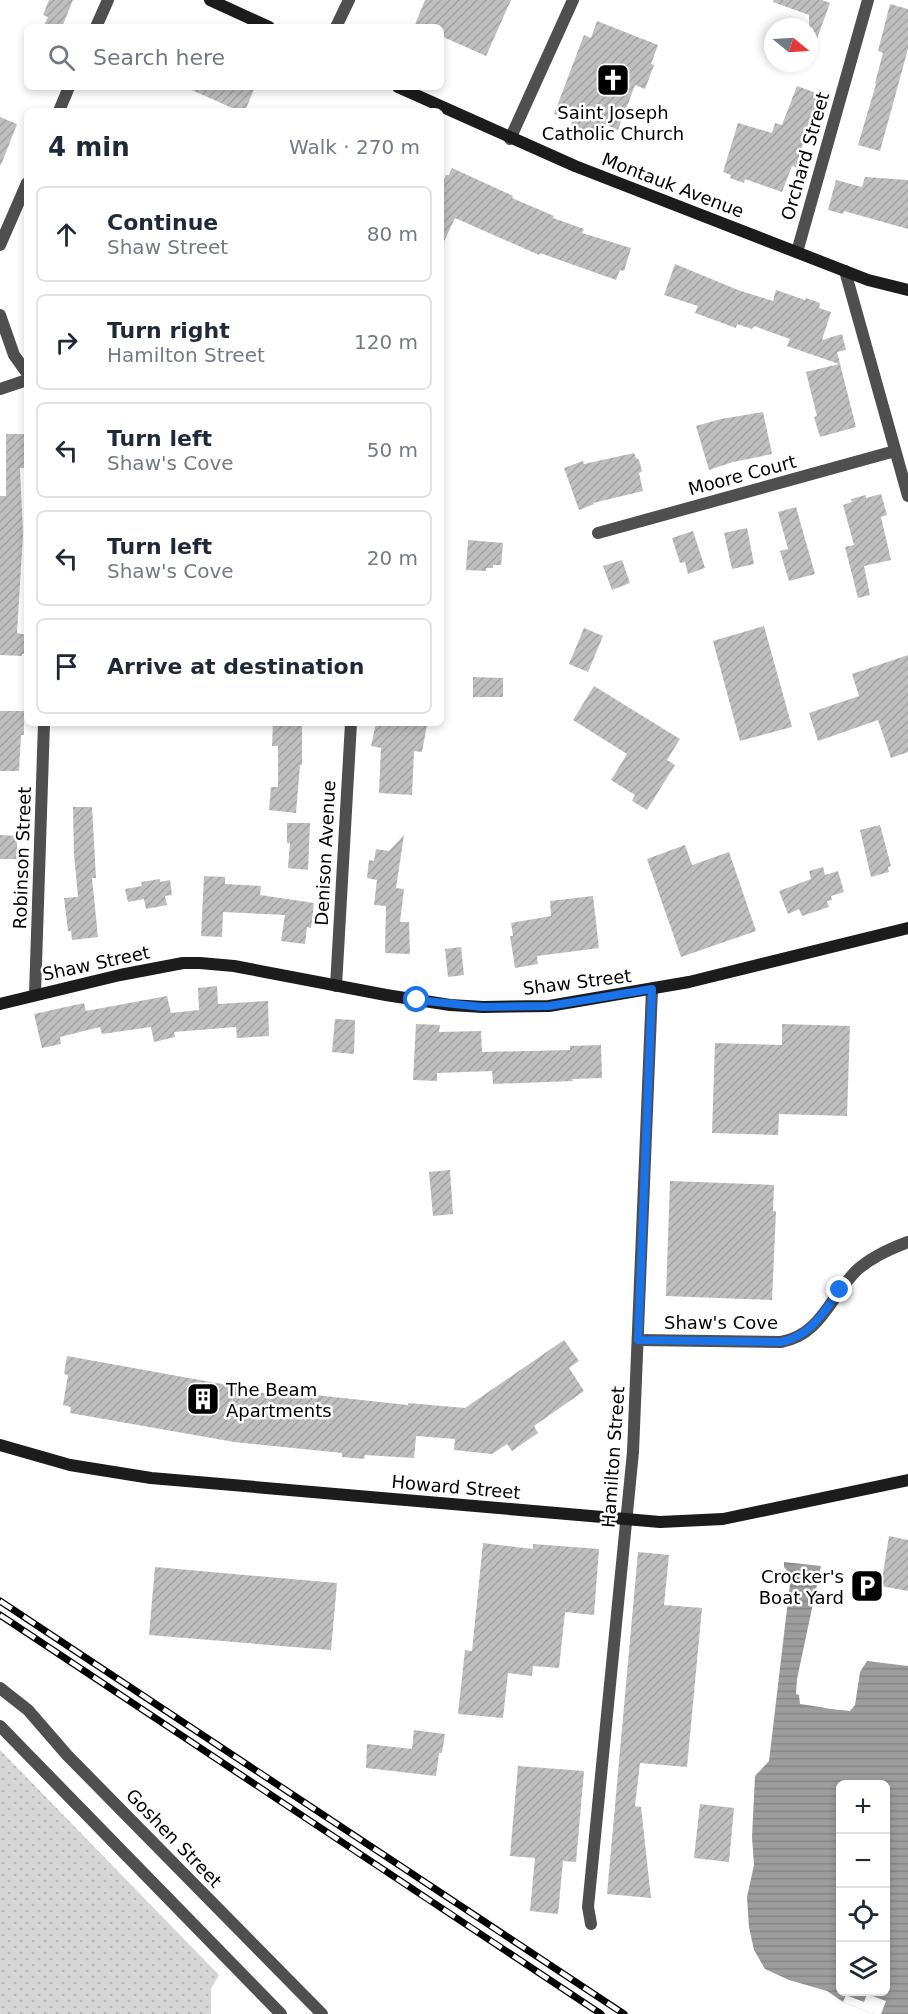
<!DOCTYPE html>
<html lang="en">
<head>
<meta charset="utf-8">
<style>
	body { margin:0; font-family:"DejaVu Sans",sans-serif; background:#f6f6f7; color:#1f2937 }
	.controls { position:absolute; right:18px; bottom:18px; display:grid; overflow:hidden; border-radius:9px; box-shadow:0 3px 9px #0003 }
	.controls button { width:54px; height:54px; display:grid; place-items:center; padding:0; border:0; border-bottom:2px solid #e0e1e3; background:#fff; color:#1f2937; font:30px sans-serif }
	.compass { position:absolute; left:764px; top:18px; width:54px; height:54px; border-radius:50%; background:#fff; box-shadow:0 3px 9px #0003; rotate:108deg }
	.stop { position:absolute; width:18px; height:18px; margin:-14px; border:4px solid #1a73e8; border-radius:50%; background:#fff }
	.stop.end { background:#1a73e8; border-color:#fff; box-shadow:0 2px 6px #0008 }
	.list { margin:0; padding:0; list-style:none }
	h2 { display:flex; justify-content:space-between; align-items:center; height:78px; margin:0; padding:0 24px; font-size:26px }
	h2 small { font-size:20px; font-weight:400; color:#747a83 }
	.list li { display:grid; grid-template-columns:39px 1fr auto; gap:18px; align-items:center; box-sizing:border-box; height:96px; margin:0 12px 12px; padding:0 12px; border:2px solid #e0e1e3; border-radius:9px }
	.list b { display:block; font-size:22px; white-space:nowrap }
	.list p { margin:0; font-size:20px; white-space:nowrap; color:#747a83 }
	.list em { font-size:20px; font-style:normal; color:#747a83 }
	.icon { flex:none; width:33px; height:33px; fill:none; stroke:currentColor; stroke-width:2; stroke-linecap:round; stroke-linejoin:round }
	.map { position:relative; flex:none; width:908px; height:2014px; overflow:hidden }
	.search { position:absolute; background:#fff; box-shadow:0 3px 9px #0003; left:24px; top:24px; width:420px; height:66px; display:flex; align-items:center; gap:15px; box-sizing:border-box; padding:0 21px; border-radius:9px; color:#747a83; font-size:22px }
	.panel { position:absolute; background:#fff; box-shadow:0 3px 9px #0003; left:24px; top:108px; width:420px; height:618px; border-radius:9px }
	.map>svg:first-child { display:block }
	.grass { fill:url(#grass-dots) }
	.water { fill:url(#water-rules); fill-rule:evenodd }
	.pier { fill:#fff }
	.building { fill:url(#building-hatch) }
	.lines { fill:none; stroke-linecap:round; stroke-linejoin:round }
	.street { stroke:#4f4f4f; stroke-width:12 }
	.secondary { stroke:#1c1c1c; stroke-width:12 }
	.rail-casing { stroke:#000; stroke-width:7 }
	.rail { stroke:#fff; stroke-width:4.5; stroke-dasharray:14; stroke-linecap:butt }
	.route { stroke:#1a73e8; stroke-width:8 }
	.labels { text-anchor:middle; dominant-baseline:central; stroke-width:5; stroke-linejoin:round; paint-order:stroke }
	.poi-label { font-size:18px; fill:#000; stroke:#fff }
	.street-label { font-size:18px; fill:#000; stroke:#fff }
</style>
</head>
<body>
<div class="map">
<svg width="908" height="2014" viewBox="0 0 908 2014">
	<defs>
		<pattern id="grass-dots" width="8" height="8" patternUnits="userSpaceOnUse" patternTransform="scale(1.5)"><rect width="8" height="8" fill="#d6d6d6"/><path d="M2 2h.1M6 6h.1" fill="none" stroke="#b6b6b6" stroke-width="1.8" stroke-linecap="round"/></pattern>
		<pattern id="water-rules" width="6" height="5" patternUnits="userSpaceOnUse" patternTransform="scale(1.5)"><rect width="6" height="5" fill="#9d9d9d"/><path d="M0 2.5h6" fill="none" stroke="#858585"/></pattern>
		<pattern id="building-hatch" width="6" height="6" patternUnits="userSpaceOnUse" patternTransform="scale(1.5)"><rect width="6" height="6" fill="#bfbfbf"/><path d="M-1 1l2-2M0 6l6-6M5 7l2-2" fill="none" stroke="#a2a2a2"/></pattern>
	</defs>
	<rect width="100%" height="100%" fill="#fff"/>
	<path class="grass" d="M0,1750L219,1975L211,1989V2014H0Z"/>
	<path class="water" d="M784,1562L821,1566L797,1679L796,1694L799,1695L800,1704L840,1710L849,1660L908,1656V2014H874L843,2002L827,1991L789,1980L765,1969L754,1950L749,1927L747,1897L754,1865L752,1837L755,1776L769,1761L791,1575L784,1567ZM840,1784H886V1992H840Z"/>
	<g class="pier">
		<path d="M856,1647L908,1653V1666L867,1661L860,1672L855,1705L850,1711L824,1708L826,1705L838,1707L846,1659L851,1650Z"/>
		<path d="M867,1994L886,2001L881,2014H874L843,2002L846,1995L864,2002Z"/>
	</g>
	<g class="building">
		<path d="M49,0H73L62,27H43L48,17L43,15Z"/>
		<path d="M425,0H511L486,56L441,36V27H414Z"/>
		<path d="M774,0H822L830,3L811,55L809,54V15L773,2Z"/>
		<path d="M890,4L908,9V49L880,151L858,145L876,84L875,83L883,53L878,51Z"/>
		<path d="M597,21L658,45L651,64L654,65L645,89L635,85L618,130L604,124L599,136L571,125L572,121L554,114L584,35L591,38Z"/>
		<path d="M797,86L822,95L800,152L806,154L801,169L792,166L782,192L745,179L744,183L730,178L731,175L723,172L738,123L772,133L775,123L782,125Z"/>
		<path d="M185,87H255L245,111H239Z"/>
		<path d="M0,117L17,124L1,165H0Z"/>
		<path d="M452,168L513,196L512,198L554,216L553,218L584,229L582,233L631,248L624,271L620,270L616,280L540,253L539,255L455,218L441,248V185L446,175H449Z"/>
		<path d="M865,177L908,180V229L844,211L843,214L828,210L836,180L862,187Z"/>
		<path d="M675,264L738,290L773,301L776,290L805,300L806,298L820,303L819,308L831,312L822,340L842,334L846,350L837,352L856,427L820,437L814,417L817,416L806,372L839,364L787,346L790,339L754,326L752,329L737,324L736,328L695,313L698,306L664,295Z"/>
		<path d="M763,412L772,454L733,462L709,470L696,426L721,419Z"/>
		<path d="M6,434H27V468H20L23,534L17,633L27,635V654H22V656L0,655V496H6Z"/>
		<path d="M634,453L636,458L639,460L642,471L639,473L643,491L593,503L594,504L579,510L564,468L583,461L584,464Z"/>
		<path d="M881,494L887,515L881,517L891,560L864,566L870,595L858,598L845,547L854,545L843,505L852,502L851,499L866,495V498Z"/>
		<path d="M796,507L815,574L789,581L780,551L788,549L778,512Z"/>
		<path d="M747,528L754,564L732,569L724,533Z"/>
		<path d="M693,531L705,568L688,574L685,562L680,563L672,538Z"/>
		<path d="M468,540L503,543L501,565H493V568H486V571L466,570Z"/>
		<path d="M622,560L630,583L612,590L603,566Z"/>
		<path d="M764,626L792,727L740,741L713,641Z"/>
		<path d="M584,628L603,636L588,672L569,664Z"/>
		<path d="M908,655V752L891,758L878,720L818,741L809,713L859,696L852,674Z"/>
		<path d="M473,677L503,678V697H473Z"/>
		<path d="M594,686L680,739L667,760L675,765L647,810L632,801L635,795L611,780L627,754L573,720Z"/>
		<path d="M0,711H24V735H21L19,771H0Z"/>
		<path d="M273,723H302V765H300L296,813L269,810L271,787H278V746H272Z"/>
		<path d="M376,723H415L427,725L422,752L414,751L412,795L379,793L381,748L371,746Z"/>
		<path d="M73,807H92L96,878H92L98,937L72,940L71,931H68L64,898L78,897L74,854Z"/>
		<path d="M287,823H310L308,870L288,868L290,843H287Z"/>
		<path d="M880,825L891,866L888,867L889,872L871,877L860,830Z"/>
		<path d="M0,835L17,836V859H0Z"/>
		<path d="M404,835L396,888L404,889L400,922H409L410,954L385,953L386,906L374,905L377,880L367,878L369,860L374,861L376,849L389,851Z"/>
		<path d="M685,845L692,865L729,852L756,931L681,957L647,859Z"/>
		<path d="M823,867L825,875L838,871L844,892L831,896L832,900L827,901L829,907L802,916L799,909L788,914L779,891L811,879L809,871Z"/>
		<path d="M204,876L225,877V884L261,886L260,895L314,903L311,928L307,927L305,944L281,941L285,915L223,912L222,937L201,936Z"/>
		<path d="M160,879V882L170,880L172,895L165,896L167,905L146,909L144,899L128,902L125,889L142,886L141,882Z"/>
		<path d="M593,896L599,948L537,956L538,964L515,968L510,936H513L511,923L551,916L550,901Z"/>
		<path d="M461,947L464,975L448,977L445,949Z"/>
		<path d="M217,986L218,1004L268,1001L269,1036L237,1038L236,1027L174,1032L175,1037L154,1042L151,1027L102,1034L100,1027L60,1037L61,1044L42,1048L34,1014L84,1003L86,1011L167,996L171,1013L199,1010L198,988Z"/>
		<path d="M335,1019L355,1020L354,1054L332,1052Z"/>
		<path d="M416,1024L440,1025L439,1032L481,1031L482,1052L570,1050V1046L601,1045L602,1078L572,1079L573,1081L493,1084L492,1071L437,1073V1081L413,1080Z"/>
		<path d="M782,1024L850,1026L847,1116L779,1114L778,1135L712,1133L715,1043L782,1045Z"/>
		<path d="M450,1170L453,1214L433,1216L429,1172Z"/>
		<path d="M670,1181L774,1185L773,1211H776L772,1300L666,1296Z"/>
		<path d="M564,1340L579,1361L569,1368L584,1391L534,1426L538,1433L512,1451L507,1444L492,1454L454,1450L455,1439L416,1436L414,1458L365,1455L364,1459L342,1457V1453L234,1442L70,1413L71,1407L63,1405L68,1375L64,1374L67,1356L244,1388V1390L275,1395V1393L287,1394V1392L408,1405V1403L465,1408Z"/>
		<path d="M889,1536L908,1540V1591L881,1586Z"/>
		<path d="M483,1543L533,1549V1544L599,1549L594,1615L565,1612L559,1668L533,1666L532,1676L508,1673L503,1718L458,1714L465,1650L472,1651Z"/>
		<path d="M638,1552L669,1555L664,1605L702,1608L687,1767L640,1763L635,1806L641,1807L651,1898L607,1894Z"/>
		<path d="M155,1567L337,1583L331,1650L149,1635Z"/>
		<path d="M414,1730L445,1734L442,1753H439L436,1776L366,1768L367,1744L412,1749Z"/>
		<path d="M518,1766L584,1771L576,1862L563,1861L558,1914L530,1911L535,1858L510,1856Z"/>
		<path d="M700,1804L734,1808L729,1862L694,1858Z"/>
	</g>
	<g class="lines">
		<g class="street">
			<path d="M96,27L108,0"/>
			<path d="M336,27L349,0"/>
			<path d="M59,111L69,87"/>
			<path d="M510,139L573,0"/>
			<path d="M0,245L27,183"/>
			<path d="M797,252L868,0"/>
			<path d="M845,271L908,496"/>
			<path d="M0,315L14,355L27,373"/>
			<path d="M0,389L27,380"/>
			<path d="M598,533L895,451"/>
			<path d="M336,986L351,723"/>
			<path d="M35,994L44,723"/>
			<path d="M638,1340L781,1342C821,1335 830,1297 856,1271C871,1257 889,1249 908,1242"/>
			<path d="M0,1688L28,1710L67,1755L322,2014"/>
			<path d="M0,1726L281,2014"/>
			<path d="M591,1924L588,1907L633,1452L652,989"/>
		</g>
		<g class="secondary">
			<path d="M210,0L269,27"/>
			<path d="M398,87L575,166L868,280L908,290"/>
			<path d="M0,1004L120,975L183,963H200L234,966L386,995L450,1005L483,1007L549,1006L689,982L908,928"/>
			<path d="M0,1445L70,1465L151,1478L660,1522L723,1519L908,1480"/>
		</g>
		<g class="rail-casing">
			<g id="rail">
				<path d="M0,1601L624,2014"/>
				<path d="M0,1615L601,2014"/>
			</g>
		</g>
		<use href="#rail" class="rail"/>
	</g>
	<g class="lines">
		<path class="route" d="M417,1000L483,1007L549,1006L652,989L638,1340L781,1342C811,1336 823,1313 840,1290"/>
	</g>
	<defs>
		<g id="church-square" transform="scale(1.725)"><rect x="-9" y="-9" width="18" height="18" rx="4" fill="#000" stroke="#fff"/><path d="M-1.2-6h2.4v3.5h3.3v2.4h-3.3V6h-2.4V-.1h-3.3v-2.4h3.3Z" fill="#fff"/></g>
		<g id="building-square" transform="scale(1.725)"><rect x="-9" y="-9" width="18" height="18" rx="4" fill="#000" stroke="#fff"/><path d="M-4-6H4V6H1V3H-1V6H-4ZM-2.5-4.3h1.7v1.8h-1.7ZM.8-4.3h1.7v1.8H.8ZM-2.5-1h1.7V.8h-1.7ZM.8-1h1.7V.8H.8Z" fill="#fff"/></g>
		<g id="parking-square" transform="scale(1.725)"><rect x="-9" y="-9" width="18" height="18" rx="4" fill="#000" stroke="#fff"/><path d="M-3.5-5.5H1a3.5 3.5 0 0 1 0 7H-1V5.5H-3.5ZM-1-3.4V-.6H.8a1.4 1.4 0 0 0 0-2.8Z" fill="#fff"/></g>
	</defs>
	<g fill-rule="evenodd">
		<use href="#church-square" x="613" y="80"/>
		<use href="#building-square" x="203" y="1399"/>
		<use href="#parking-square" x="867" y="1586"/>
	</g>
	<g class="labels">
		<g class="poi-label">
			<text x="613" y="112">Saint Joseph<tspan x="613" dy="21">Catholic Church</tspan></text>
			<text x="226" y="1389" text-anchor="start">The Beam<tspan x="226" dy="21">Apartments</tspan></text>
			<text x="844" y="1576" text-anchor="end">Crocker's<tspan x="844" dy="21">Boat Yard</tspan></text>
		</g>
		<g class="street-label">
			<text transform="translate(805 156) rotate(-74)">Orchard Street</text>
			<text transform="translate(673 185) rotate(21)">Montauk Avenue</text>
			<text transform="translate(742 475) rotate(-15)">Moore Court</text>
			<text transform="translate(325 853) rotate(-87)">Denison Avenue</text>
			<text transform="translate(22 858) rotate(-88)">Robinson Street</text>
			<text transform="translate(96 963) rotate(-12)">Shaw Street</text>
			<text transform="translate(577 982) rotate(-7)">Shaw Street</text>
			<text x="721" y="1322">Shaw's Cove</text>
			<text transform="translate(613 1457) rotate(-86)">Hamilton Street</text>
			<text transform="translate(456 1487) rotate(5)">Howard Street</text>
			<text transform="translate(174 1838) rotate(46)">Goshen Street</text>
		</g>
	</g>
</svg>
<div class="controls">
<button>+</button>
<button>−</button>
<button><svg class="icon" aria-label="locate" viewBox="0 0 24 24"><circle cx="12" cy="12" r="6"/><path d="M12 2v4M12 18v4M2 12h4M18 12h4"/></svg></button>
<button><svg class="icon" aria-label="layers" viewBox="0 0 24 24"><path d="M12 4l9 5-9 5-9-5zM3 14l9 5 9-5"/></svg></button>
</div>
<svg class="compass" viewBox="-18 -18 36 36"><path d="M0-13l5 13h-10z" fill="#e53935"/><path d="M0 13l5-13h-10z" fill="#747a83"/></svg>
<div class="stop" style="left:417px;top:1000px"></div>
<div class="stop end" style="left:840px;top:1290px"></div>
<div class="search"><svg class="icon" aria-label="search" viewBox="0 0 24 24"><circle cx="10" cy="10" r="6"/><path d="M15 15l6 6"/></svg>Search here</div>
<section class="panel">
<h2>4 min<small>Walk · 270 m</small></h2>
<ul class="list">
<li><svg class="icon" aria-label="ahead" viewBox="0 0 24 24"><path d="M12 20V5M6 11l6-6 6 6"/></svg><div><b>Continue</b><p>Shaw Street</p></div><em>80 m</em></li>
<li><svg class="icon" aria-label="right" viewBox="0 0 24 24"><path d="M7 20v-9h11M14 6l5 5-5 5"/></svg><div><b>Turn right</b><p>Hamilton Street</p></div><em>120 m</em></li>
<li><svg class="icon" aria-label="left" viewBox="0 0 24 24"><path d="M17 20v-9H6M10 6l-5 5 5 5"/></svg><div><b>Turn left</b><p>Shaw's Cove</p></div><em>50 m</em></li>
<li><svg class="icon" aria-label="left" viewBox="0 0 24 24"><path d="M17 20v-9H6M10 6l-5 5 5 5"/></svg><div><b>Turn left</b><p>Shaw's Cove</p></div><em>20 m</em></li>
<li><svg class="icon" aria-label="arrive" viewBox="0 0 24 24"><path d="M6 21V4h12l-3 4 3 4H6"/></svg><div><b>Arrive at destination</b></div></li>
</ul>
</section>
</div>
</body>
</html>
